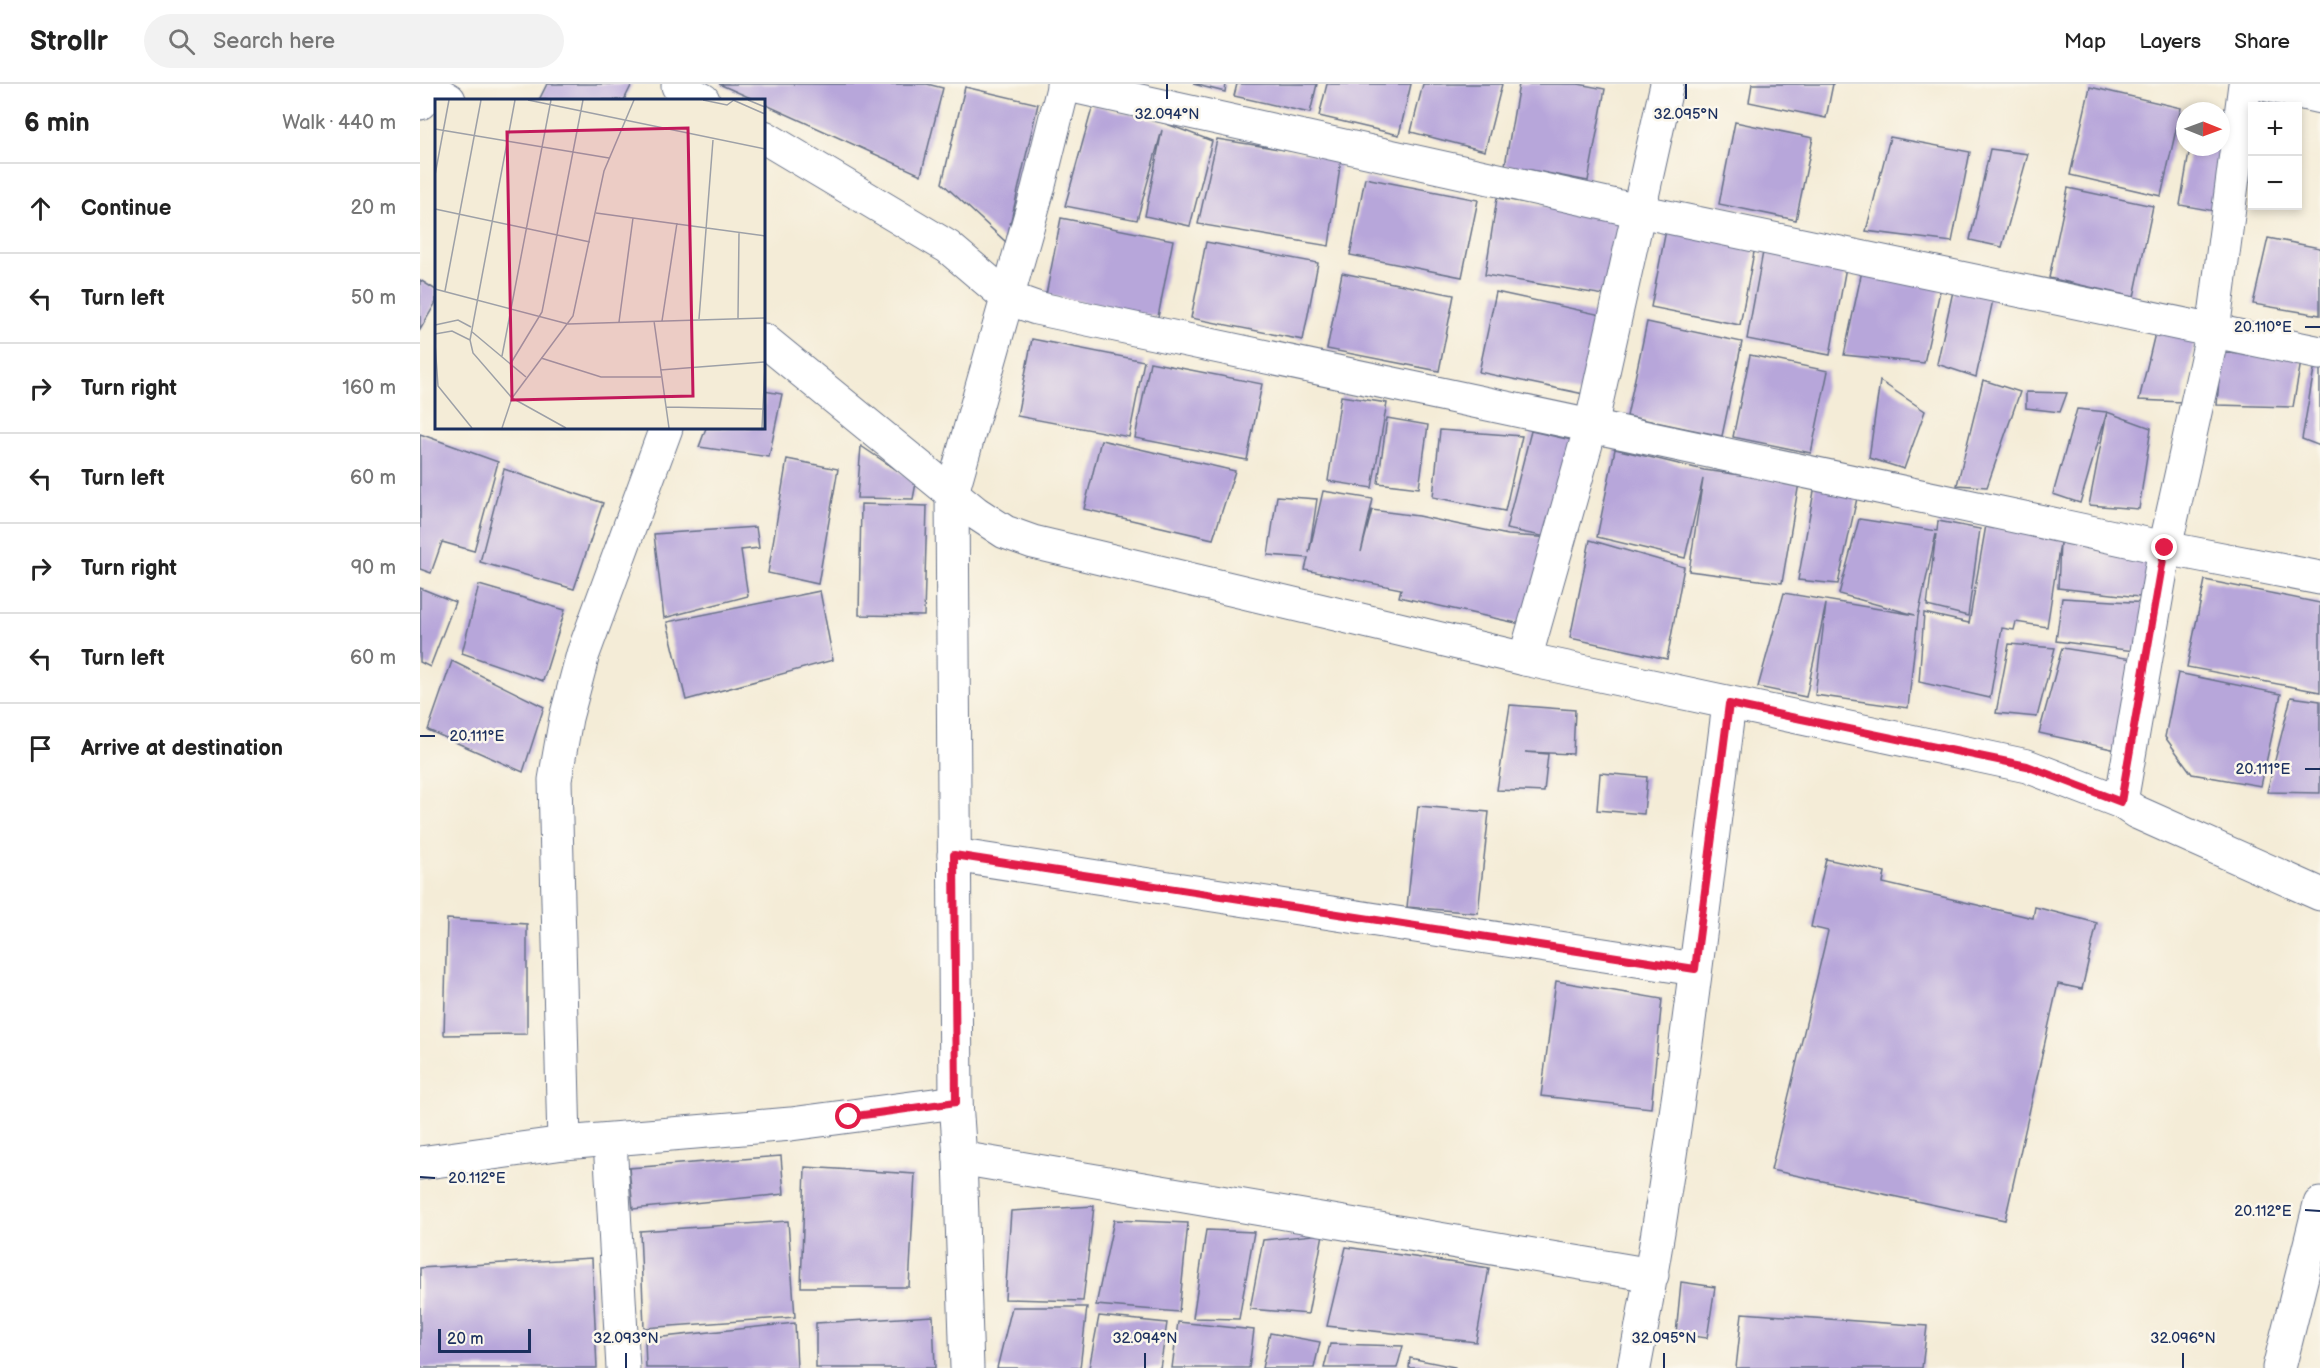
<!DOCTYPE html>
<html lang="en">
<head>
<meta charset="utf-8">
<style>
	body { margin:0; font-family:"Balsamiq Sans",sans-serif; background:#f2f2f2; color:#222 }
	.controls { position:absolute; right:18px; top:18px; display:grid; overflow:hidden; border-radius:0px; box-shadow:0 3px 9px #0003 }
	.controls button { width:54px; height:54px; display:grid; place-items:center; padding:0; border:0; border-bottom:2px solid #e0e0e0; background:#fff; color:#222; font:30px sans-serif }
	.compass { position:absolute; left:1756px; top:18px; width:54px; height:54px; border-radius:50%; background:#fff; box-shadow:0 3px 9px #0003; rotate:91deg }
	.scale { position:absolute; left:18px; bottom:15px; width:93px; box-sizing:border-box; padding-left:6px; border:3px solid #1b2f5e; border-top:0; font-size:16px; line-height:21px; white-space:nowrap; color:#1b2f5e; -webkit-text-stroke:4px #fbf7ec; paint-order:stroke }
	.stop { position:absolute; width:18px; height:18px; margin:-14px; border:4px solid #e11d48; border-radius:50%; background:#fff }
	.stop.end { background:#e11d48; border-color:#fff; box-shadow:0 2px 6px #0008 }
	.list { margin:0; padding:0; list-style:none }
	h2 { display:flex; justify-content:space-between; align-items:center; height:78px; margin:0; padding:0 24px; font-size:26px }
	h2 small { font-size:20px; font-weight:400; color:#767676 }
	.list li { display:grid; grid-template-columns:39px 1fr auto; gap:18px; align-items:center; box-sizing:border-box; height:90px; padding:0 24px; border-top:2px solid #e0e0e0 }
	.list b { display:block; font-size:22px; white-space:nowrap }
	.list em { font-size:20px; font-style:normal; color:#767676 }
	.icon { flex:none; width:33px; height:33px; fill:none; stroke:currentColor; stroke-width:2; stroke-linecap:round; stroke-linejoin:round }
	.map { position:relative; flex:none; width:1900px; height:1284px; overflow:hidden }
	header { display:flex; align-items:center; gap:36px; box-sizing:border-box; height:84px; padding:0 30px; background:#fff; border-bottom:2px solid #e0e0e0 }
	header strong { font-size:28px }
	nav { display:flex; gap:33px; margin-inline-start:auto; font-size:21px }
	.search { width:420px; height:54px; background:#f2f2f2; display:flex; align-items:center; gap:15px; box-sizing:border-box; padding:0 21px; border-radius:33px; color:#767676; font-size:22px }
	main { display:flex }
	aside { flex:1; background:#fff }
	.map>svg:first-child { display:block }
	.building { fill:#b7a6da }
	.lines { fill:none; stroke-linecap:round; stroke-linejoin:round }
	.street-casing { stroke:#677188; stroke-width:35 }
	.street { stroke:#fff; stroke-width:33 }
	.route { stroke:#e11d48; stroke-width:8 }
	.ticks { fill:none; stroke:#1b2f5e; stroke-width:2 }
	.inset-road { fill:none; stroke:#9da0a7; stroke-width:1.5 }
	.view { fill:#c2185b; fill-opacity:0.15; stroke:#c2185b; stroke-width:3 }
	.inset-edge { fill:none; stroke:#1b2f5e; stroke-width:3 }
	.ticks-label { font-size:15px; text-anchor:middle; fill:#1b2f5e; stroke:#fbf7ec; stroke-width:5; stroke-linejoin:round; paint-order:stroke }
</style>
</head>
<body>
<header>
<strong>Strollr</strong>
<div class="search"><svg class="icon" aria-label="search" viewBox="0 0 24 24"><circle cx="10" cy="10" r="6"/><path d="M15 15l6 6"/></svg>Search here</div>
<nav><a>Map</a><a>Layers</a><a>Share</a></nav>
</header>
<main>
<aside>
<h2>6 min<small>Walk · 440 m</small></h2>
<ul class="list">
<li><svg class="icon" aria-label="ahead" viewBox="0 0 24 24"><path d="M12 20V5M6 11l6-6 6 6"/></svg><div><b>Continue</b></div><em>20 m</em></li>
<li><svg class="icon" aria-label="left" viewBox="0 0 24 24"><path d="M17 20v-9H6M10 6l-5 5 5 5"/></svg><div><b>Turn left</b></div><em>50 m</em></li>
<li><svg class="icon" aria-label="right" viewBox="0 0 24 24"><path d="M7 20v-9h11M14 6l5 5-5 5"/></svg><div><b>Turn right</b></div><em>160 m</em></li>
<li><svg class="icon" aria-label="left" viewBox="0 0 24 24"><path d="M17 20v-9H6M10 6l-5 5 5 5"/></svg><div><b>Turn left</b></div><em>60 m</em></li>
<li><svg class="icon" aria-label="right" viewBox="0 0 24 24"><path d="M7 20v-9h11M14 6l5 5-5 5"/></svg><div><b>Turn right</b></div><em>90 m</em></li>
<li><svg class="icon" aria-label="left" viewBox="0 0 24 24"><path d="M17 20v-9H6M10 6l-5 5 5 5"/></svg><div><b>Turn left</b></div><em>60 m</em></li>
<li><svg class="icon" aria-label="arrive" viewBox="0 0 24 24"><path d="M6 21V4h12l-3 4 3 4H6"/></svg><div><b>Arrive at destination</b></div></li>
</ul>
</aside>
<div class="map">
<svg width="1900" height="1284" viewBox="0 0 1900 1284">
	<rect width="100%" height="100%" fill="#fbf7ec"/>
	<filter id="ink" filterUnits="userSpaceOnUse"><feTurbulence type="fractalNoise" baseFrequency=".0167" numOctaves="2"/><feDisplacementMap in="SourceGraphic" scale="12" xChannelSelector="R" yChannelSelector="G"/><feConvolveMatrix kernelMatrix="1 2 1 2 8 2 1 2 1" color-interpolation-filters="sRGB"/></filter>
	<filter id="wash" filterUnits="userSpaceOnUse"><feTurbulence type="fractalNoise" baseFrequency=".008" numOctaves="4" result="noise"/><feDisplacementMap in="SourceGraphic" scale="24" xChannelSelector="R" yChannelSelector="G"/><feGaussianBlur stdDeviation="1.35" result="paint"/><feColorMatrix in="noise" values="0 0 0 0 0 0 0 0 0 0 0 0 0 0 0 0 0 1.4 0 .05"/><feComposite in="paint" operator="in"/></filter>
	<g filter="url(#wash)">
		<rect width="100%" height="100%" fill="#f4ecd7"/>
		<g id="blocks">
			<g class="building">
				<path d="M127,0H212L204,16H119Z"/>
				<path d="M299,0H507L523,4L501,91L344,20V16H335Z"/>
				<path d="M773,0H806L805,8Z"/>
				<path d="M817,0H897L890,29L814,12Z"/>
				<path d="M907,0H991L979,51L899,32Z"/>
				<path d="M1003,0H1082L1065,67L991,48Z"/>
				<path d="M1099,0H1158L1185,5L1168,97L1085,81Z"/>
				<path d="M1332,0H1413L1406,34L1329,18Z"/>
				<path d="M545,3L618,20L586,158L522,99Z"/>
				<path d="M1670,3L1761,24L1741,112L1650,91Z"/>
				<path d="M673,21L744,39L792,57L770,142L725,132L742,46L717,136L645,122Z"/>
				<path d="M1801,32L1809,34L1794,127L1760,121L1770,63H1801Z"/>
				<path d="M1315,38L1393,54L1376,136L1299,120Z"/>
				<path d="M1470,53L1550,68L1532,158L1446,147Z"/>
				<path d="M797,55L921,75L909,162L778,140Z"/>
				<path d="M1570,65L1608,70L1582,163L1550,156Z"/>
				<path d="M945,94L1058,116L1042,193L930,171Z"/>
				<path d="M1648,104L1733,122L1714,213L1629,194Z"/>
				<path d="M1077,114L1203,135L1190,212L1065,191Z"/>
				<path d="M641,134L753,156L738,233L626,211Z"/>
				<path d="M1246,146L1335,163L1320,241L1231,223Z"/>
				<path d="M1848,154L1900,164V231L1833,220Z"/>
				<path d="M786,158L898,179L883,256L771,234Z"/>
				<path d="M1343,168L1426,183L1410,271L1327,255Z"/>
				<path d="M1443,182L1522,198L1504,279L1424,271Z"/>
				<path d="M922,189L1034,211L1019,287L907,265Z"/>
				<path d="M0,196L16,206V218L0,246Z"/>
				<path d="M1535,198L1575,207L1556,293L1517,280Z"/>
				<path d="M1076,208L1181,231L1164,310L1059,288Z"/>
				<path d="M1227,238L1322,258L1302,352L1207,332Z"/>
				<path d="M1737,241L1776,250L1762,318L1719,316Z"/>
				<path d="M612,255L724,277L709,353L597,332Z"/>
				<path d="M1801,268L1882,272L1873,323L1797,321Z"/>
				<path d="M1330,271L1408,287L1391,369L1313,353Z"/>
				<path d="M730,278L842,300L827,376L715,354Z"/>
				<path d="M1895,280H1900V362L1882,355Z"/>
				<path d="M1563,296L1600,308L1567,403L1537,401Z"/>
				<path d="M1460,297L1505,327L1484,385L1449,374Z"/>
				<path d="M344,307L362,310L349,373L279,363L286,344H344Z"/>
				<path d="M1606,308L1647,309L1640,328L1606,324Z"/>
				<path d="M921,312L967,319L952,404L908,397Z"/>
				<path d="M1657,325L1687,328L1731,344L1719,425L1669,421L1687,328L1660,419L1633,410Z"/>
				<path d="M967,334L1008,341L999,404L958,399Z"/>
				<path d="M1020,346L1102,352L1085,427L1013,413Z"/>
				<path d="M1111,347L1160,358L1132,454L1086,445Z"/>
				<path d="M0,350L78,378L54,467L22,458L11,489L0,485Z"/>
				<path d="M681,356L815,387L793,455L664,425Z"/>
				<path d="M441,362L496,399L493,415L437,414Z"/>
				<path d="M1195,365L1284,386L1379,399L1362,499L1269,487L1283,395L1265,474L1177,453Z"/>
				<path d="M367,375L418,385L398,500L348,489Z"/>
				<path d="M84,385L183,419L154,505L60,478Z"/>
				<path d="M1396,396L1439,405L1418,500L1378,496Z"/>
				<path d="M903,407L953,415L941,468L952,426L998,432L1088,451L1132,454L1110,542L979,513L981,505L885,486L888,474L848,471L857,412L897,415L889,469Z"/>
				<path d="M441,420L507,422L504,532L439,531Z"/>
				<path d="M1439,435L1517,447L1518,437L1560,445L1548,532L1507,522L1516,450L1498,532L1488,624L1395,611L1406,520L1386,613L1338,603L1364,509L1495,531L1419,510Z"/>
				<path d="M1566,441L1733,472L1728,514L1638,504L1640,459L1627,543L1596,538L1594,546L1582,544L1570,614L1499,598L1504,529L1549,539Z"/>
				<path d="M336,443L339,464L321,466L328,512L244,534L234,450Z"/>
				<path d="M1170,456L1264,483L1247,575L1150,554Z"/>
				<path d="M1785,496L1900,519V608L1767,583Z"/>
				<path d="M59,501L145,526L123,597L42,569Z"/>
				<path d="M0,504L35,518L10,583L0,578Z"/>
				<path d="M400,507L413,576L266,616L247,538Z"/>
				<path d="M1642,514L1728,519L1722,568L1636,557Z"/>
				<path d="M1589,560L1635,564L1617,633L1576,629Z"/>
				<path d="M1642,564L1719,576L1701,667L1619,649Z"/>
				<path d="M32,577L124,623L103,688L8,646Z"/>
				<path d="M1758,589L1861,610L1841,702L1772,690L1745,653Z"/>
				<path d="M1871,613L1900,617V709L1847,708Z"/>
				<path d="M1090,621L1155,626L1153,670L1105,668L1128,670L1124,708L1077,706Z"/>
				<path d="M1180,689L1227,693L1224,730L1177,726Z"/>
				<path d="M998,722L1069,728L1058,829L987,823Z"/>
				<path d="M1406,775L1465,788L1463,799L1613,834L1615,823L1677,839L1662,905L1638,900L1585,1136L1351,1086L1408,847L1391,843Z"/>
				<path d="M27,835L107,840V950L24,951Z"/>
				<path d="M1136,897L1242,915L1231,1024L1121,1012Z"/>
				<path d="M361,1072L364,1110L213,1125L209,1084Z"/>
				<path d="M385,1083L495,1090L489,1203H381Z"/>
				<path d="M674,1122L663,1217L585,1215L591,1127Z"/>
				<path d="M694,1136L768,1139L759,1228L676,1221Z"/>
				<path d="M368,1137L375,1233L224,1244L220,1147Z"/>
				<path d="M786,1146L834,1148L819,1235L773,1234Z"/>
				<path d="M903,1150L888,1230L830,1225L843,1156Z"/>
				<path d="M926,1163L1069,1184L1056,1258L907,1242Z"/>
				<path d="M172,1174L177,1284H0V1184Z"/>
				<path d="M1261,1198L1295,1203L1287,1254L1256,1250Z"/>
				<path d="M592,1223H667L660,1284H577Z"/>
				<path d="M1322,1229L1507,1242L1502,1284H1316Z"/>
				<path d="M513,1232L515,1284H396V1239Z"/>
				<path d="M679,1232L747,1239L740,1284H669Z"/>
				<path d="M758,1238L834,1246L829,1284H752Z"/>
				<path d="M375,1239L377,1284H226L225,1255Z"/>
				<path d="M850,1249L900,1258L894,1284H842Z"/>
				<path d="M910,1260L983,1262L977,1284H904Z"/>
				<path d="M990,1274L1035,1283V1284H989Z"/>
			</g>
		</g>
	</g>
	<g filter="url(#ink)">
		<use href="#blocks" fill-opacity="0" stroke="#677188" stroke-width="1.5"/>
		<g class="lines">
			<g class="street-casing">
				<g id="street">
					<path d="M643,0L1219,127L1900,269"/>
					<path d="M1843,0L1900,13"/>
					<path d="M258,2L283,16"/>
					<path d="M0,19L9,4L29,16"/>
					<path d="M344,53L528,163L588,214L616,224L1745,464L1900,494"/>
					<path d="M344,256L556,429L585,448L613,458L1105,575L1607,682L1701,718L1716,728L1900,810"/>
					<path d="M1105,575L1171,342L1247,0"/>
					<path d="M1701,718L1745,464L1793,247L1825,0"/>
					<path d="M534,771L1275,885"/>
					<path d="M190,1057L203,1284"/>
					<path d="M144,1059L135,696L146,634L163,570L246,344"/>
					<path d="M540,1074L1232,1191"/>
					<path d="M0,1079L144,1059L371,1040L536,1018"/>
					<path d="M547,1284L540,1074L536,1018L532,409L618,105L644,0"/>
					<path d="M1214,1284C1256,1065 1281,842 1309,620"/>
					<path d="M1859,1284L1900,1120"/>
				</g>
			</g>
			<use href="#street" class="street"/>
		</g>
	</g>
	<g class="lines" filter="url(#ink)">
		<path class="route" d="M429,1033L536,1018L534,771L1275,885L1309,620L1607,682L1701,718L1745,464"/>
	</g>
	<path class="ticks" d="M747,15V0M1266,15V0M1885,243H1900M0,652H15M1885,685H1900M0,1093L15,1094M1885,1126L1900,1127M206,1284V1269M725,1284V1269M1244,1284V1269M1763,1284V1269"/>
	<g transform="translate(15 15)">
		<rect width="330" height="330" fill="#f4ecd7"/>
		<path class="inset-road" d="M93,1L330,50M268,1L292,6L299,1M298,1L330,15M313,1L330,8M0,30L174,59M0,76L14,1M0,110L155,143M161,114L330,137M0,190L133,225L330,219M10,192L46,1M303,219L304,134M264,220L278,41M219,222L234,329M227,222L242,124M184,223L198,119M0,226L23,221L36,228M36,232L91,278M0,235L17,232L35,241M0,244L3,287L37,329M67,257L116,1M106,259L166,278H226M76,264L107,213L148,1M225,271L330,263M231,308L329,310M67,329L77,299L38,254L35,241L80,1M131,329L77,299L138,217L169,72L199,1M327,329L330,267"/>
		<path class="view" d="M253,29L258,297L77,301L72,33Z"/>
		<rect width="330" height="330" class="inset-edge"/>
	</g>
	<g class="ticks-label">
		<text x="747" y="35">32.094°N</text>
		<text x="1266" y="35">32.095°N</text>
		<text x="1843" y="248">20.110°E</text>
		<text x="57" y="657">20.111°E</text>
		<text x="1843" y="690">20.111°E</text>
		<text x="57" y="1099">20.112°E</text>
		<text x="1843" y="1132">20.112°E</text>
		<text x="206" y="1259">32.093°N</text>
		<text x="725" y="1259">32.094°N</text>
		<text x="1244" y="1259">32.095°N</text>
		<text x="1763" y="1259">32.096°N</text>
	</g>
</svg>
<div class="controls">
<button>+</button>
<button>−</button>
</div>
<svg class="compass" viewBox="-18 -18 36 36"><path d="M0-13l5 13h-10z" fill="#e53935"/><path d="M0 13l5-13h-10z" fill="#767676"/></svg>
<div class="scale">20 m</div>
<div class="stop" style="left:429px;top:1033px"></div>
<div class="stop end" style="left:1745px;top:464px"></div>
</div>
</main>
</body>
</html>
